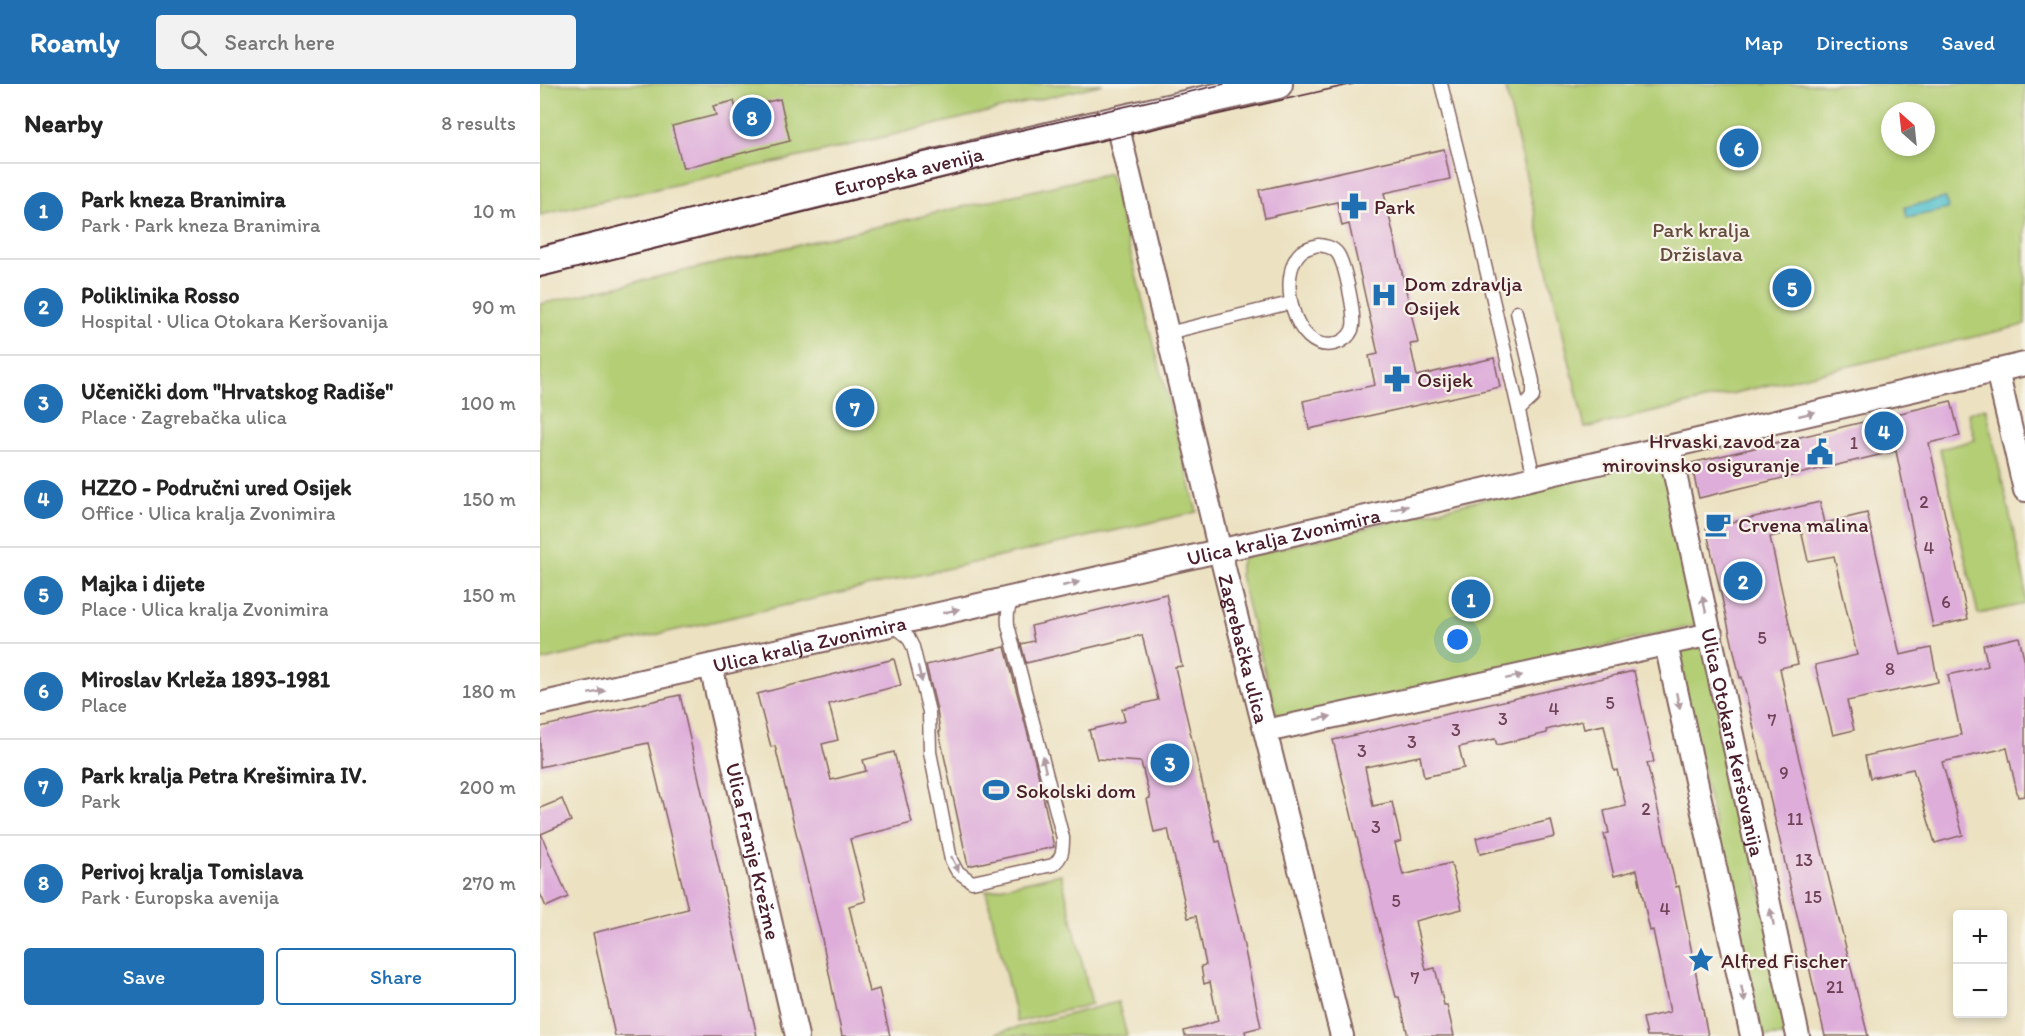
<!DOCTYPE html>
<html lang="en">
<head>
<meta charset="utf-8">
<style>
	body { margin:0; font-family:Itim,sans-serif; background:#f2f2f2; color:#222 }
	.controls { position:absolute; right:18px; bottom:18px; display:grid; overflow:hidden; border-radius:6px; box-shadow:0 3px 9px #0003 }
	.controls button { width:54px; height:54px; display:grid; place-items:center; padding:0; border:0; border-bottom:2px solid #e0e0e0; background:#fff; color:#222; font:30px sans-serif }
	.compass { position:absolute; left:1341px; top:18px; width:54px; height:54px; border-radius:50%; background:#fff; box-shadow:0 3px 9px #0003; rotate:333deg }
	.you { position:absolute; left:918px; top:556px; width:21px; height:21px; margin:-15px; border:4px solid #fff; border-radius:50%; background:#1a73e8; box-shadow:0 0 0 9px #1a73e833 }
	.badge { display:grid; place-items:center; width:39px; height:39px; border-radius:50%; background:#1f6fb2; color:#fff; font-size:20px; font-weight:700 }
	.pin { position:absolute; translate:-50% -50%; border:3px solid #fff; box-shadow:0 2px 6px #0006 }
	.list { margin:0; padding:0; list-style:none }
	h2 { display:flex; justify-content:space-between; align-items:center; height:78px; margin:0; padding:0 24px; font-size:26px }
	h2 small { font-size:20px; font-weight:400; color:#767676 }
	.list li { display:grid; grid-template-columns:39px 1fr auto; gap:18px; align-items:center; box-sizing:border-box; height:96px; padding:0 24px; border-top:2px solid #e0e0e0 }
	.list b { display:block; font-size:22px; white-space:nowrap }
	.list p { margin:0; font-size:20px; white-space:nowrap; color:#767676 }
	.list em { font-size:20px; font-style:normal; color:#767676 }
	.actions { display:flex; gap:12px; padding:18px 24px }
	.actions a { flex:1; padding:14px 0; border:2px solid #1f6fb2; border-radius:6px; text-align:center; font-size:21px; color:#1f6fb2 }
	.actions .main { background:#1f6fb2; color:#fff }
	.icon { flex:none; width:33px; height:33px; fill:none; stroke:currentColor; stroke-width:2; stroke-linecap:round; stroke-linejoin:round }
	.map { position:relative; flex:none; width:1485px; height:952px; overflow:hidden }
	header { display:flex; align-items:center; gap:36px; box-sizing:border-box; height:84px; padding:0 30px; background:#1f6fb2; color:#fff }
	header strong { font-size:28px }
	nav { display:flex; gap:33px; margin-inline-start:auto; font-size:21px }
	.search { width:420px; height:54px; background:#f2f2f2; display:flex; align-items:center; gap:15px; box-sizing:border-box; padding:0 21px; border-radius:6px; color:#767676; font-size:22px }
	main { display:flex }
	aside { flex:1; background:#fff }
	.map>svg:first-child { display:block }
	.green { fill:#b3ce74; stroke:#7e7650; stroke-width:1.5; fill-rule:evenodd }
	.water { fill:#55c2cd; stroke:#50707c; stroke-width:1.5 }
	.building { fill:#deadda }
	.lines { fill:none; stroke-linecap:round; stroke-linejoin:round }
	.service-casing { stroke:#836360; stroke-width:15 }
	.minor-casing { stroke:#836360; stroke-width:26 }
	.tertiary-casing { stroke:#836360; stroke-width:32 }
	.service { stroke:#fff; stroke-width:12 }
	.minor { stroke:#fff; stroke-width:22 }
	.tertiary { stroke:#fff; stroke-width:28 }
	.tram { stroke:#4a1f2b; stroke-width:1.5 }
	.oneway { fill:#ae9aa0 }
	.labels { text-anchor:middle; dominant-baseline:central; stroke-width:4.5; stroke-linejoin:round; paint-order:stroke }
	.number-label { font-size:18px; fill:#6f4257 }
	.street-label { font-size:21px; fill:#4a1f2b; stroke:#f7f3e8 }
	.poi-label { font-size:21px; fill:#4a1f2b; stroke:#f7f3e8; text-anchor:start }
	.park-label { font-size:21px; fill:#644b3d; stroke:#f7f3e8 }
</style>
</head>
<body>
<header>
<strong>Roamly</strong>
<div class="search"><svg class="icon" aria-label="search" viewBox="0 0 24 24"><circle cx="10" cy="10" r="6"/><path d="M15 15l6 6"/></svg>Search here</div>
<nav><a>Map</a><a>Directions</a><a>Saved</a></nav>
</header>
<main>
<aside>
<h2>Nearby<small>8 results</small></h2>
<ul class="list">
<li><span class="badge">1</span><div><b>Park kneza Branimira</b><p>Park · Park kneza Branimira</p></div><em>10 m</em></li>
<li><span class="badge">2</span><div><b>Poliklinika Rosso</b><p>Hospital · Ulica Otokara Keršovanija</p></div><em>90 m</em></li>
<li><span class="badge">3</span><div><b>Učenički dom &quot;Hrvatskog Radiše&quot;</b><p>Place · Zagrebačka ulica</p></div><em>100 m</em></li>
<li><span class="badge">4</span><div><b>HZZO - Područni ured Osijek</b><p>Office · Ulica kralja Zvonimira</p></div><em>150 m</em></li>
<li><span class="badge">5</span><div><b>Majka i dijete</b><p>Place · Ulica kralja Zvonimira</p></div><em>150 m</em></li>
<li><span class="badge">6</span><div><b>Miroslav Krleža 1893-1981</b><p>Place</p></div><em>180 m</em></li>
<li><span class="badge">7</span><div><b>Park kralja Petra Krešimira IV.</b><p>Park</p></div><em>200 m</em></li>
<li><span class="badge">8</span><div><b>Perivoj kralja Tomislava</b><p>Park · Europska avenija</p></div><em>270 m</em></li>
</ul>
<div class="actions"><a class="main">Save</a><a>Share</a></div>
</aside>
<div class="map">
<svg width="1485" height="952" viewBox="0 0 1485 952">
	<rect width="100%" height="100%" fill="#f7f3e8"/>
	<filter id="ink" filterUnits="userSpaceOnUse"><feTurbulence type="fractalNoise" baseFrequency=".0167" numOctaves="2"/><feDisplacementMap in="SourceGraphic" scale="12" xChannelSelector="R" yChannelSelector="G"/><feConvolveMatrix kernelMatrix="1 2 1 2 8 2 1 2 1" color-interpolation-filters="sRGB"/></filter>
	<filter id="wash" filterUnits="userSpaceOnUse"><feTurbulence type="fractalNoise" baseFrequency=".008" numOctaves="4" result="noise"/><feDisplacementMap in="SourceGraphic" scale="24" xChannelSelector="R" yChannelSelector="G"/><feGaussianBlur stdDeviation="1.35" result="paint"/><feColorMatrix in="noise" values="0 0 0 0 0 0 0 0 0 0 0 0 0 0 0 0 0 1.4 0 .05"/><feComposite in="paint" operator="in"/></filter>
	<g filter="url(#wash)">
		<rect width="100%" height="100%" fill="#ece2c2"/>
		<g class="green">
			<path d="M0,0H563L286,67L0,131Z"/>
			<path d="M975,0H1485V241L1045,344L965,2ZM1350,27H1386V63H1350Z"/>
			<path d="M570,89L657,428L0,577V220Z"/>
			<path d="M1446,324L1485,499V520L1438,530L1400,365L1435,356L1428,329Z"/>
			<path d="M1112,375L1123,379L1161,540L748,634L740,633L735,628L700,491V481L703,473Z"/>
			<path d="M1168,562L1252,952H1222L1136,567Z"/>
			<path d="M521,790L552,920L477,938L446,807Z"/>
			<path d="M578,918L587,952H457L456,949Z"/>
		</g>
		<path class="water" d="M1406,114L1408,125L1367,134L1365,123Z"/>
		<g id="blocks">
			<g class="building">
				<path d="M240,15L250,57L143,84L132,42L176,31L173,22L194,17L196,25Z"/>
				<path d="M904,65L910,95L844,109L878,259L870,260L877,292L954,274L960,303L769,345L763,317L835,301L829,272L838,270L809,140L802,142L797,118L725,134L719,106Z"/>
				<path d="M1411,317L1420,352L1389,359L1428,535L1393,543L1356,367L1159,414L1151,379Z"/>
				<path d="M1280,418L1285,439L1327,429L1360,571L1391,564L1398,598L1307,617L1314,646L1293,651L1275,581L1317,571L1294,472L1268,477L1261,446L1230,453L1258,580L1240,584L1255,659L1328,952H1285L1202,593L1200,594L1166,444Z"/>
				<path d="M626,510L642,582L635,583L676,758L680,757L700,843L721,943L705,947L706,952H645L644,947L678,937L670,898L664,900L661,882L666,881L656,832L648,834L628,745L614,748L607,715L610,714L601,678L557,675L549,646L585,637L582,625L618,616L602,551L486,579L481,560L494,557L491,542Z"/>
				<path d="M1479,553L1485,579V712L1478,713L1467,664L1402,678L1423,751L1395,759L1373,685L1330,694L1325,672L1421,651L1408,591L1448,582L1443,561Z"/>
				<path d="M465,563L497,685L514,763L428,782L399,648H400L397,626L386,581Z"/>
				<path d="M354,575L361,601L289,620L298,656L282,660L291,696L326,687L323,676L354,668L372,739L310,755L326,817L309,822L329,908L339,905L350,952H302L282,855L235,662L231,663L217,610Z"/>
				<path d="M1094,587L1114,678L1107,679L1136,803L1139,802L1168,952H1107L1103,934L1130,928L1113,846L1110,847L1097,786L1074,792L1064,750L1069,749L1064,727L1086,722L1077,686L1074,687L1064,641L1044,645L1042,637L1006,646L1007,649L957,661L955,655L919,663L924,684L903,689L884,693L880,672L825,683L833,722L852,718L861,757L855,759L863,791L911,779L922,825L875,837L886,886L895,884L904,921H907L914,952H868L859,913H856L793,656Z"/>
				<path d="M140,611L217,952H75L53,849L148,825L108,659L0,683V643Z"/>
				<path d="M22,715L31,737L1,750L28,813L6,823L0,809V724Z"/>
				<path d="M1011,736L1015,753L940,770L936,754Z"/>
			</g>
		</g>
	</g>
	<g filter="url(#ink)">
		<use href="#blocks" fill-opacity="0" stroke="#836360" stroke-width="1.5"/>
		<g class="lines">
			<g class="service-casing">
				<g id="service">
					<path d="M901,0L930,116L994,393"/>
					<path d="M778,161C786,162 793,163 798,170C805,181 817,235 812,246C809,253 802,258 794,260C754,269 736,191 761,168C766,164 772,163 778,161Z"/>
					<path d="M977,228L993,297V313L979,326"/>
					<path d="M628,249L750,219"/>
					<path d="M353,541L368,553L373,563L389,628L390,668L411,776L417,787L432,798L513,781C523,773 523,766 523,754L468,541C467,529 468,523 474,513"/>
				</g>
			</g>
			<g class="minor-casing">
				<g id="minor">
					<path id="s1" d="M576,36L685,488L802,952"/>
					<path d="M1457,286L1485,406"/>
					<path id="s2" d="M1129,363L1258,952"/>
					<path d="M1126,560L1212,952"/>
					<path id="s3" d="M171,583L257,952"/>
					<path id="s4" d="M0,620L727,456L1485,280"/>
					<path d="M726,647L1171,550"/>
				</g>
			</g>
			<g class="tertiary-casing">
				<g id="tertiary">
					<path id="s5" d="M0,178C246,116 491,55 738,0"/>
				</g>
			</g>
			<use href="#service" class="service"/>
			<use href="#minor" class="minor"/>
			<use href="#tertiary" class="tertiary"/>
			<g class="tram">
				<path d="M0,162L332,80L684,0"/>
				<path d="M0,193L480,75L813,0"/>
			</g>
		</g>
		<defs><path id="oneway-solid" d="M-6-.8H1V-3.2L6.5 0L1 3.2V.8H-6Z" transform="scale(1.5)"/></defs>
		<g class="oneway">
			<use href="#oneway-solid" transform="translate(1267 330) rotate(-13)"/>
			<use href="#oneway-solid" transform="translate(860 424) rotate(-13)"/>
			<use href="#oneway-solid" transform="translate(531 500) rotate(-13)"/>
			<use href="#oneway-solid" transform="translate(1164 520) rotate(-103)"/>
			<use href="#oneway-solid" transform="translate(411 527) rotate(-13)"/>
			<use href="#oneway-solid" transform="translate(380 590) rotate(76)"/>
			<use href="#oneway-solid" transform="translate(974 593) rotate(-12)"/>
			<use href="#oneway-solid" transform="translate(57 608) rotate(-12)"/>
			<use href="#oneway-solid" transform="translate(1138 617) rotate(78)"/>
			<use href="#oneway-solid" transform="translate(783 634) rotate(-12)"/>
			<use href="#oneway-solid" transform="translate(504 680) rotate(-104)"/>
			<use href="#oneway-solid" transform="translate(415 780) rotate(64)"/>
			<use href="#oneway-solid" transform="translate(1232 833) rotate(-102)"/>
			<use href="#oneway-solid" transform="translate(1203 910) rotate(78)"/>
		</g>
	</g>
	<defs>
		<g id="pharmacy-bare" transform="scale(2.07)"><path d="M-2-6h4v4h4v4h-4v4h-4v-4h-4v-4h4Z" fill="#1f6fb2" stroke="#f7f3e8" stroke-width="2.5" paint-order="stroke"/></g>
		<g id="hospital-bare" transform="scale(2.07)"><path d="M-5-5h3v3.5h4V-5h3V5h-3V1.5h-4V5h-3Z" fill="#1f6fb2" stroke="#f7f3e8" stroke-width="2.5" paint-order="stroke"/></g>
		<g id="civic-bare" transform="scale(2.07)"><path d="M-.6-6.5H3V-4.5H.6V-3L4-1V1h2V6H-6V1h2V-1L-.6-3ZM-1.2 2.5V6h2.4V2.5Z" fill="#1f6fb2" stroke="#f7f3e8" stroke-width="2.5" paint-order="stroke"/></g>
		<g id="cafe-bare" transform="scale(2.07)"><path d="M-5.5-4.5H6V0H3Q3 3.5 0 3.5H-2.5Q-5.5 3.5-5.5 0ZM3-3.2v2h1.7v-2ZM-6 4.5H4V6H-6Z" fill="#1f6fb2" stroke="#f7f3e8" stroke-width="2.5" paint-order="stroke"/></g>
		<g id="stadium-bare" transform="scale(2.07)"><path d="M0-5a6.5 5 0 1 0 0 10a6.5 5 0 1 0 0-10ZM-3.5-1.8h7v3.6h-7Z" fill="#1f6fb2" stroke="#f7f3e8" stroke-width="2.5" paint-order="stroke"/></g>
		<g id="sight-bare" transform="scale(2.07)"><path d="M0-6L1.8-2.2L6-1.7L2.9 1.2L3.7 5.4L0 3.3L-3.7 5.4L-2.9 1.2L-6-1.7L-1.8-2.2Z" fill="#1f6fb2" stroke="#f7f3e8" stroke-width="2.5" paint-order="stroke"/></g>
	</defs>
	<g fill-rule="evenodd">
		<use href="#pharmacy-bare" x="814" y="122"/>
		<use href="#hospital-bare" x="844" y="211"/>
		<use href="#pharmacy-bare" x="857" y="295"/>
		<use href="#civic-bare" x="1280" y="368"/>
		<use href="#cafe-bare" x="1178" y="440"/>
		<use href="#stadium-bare" x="456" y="706"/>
		<use href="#sight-bare" x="1161" y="876"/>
	</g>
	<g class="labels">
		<g class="number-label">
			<text x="1314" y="359">1</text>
			<text x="1384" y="418">2</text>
			<text x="1389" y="464">4</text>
			<text x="1406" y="518">6</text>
			<text x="1222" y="554">5</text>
			<text x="1350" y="585">8</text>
			<text x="1070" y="619">5</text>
			<text x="1014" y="625">4</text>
			<text x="963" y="635">3</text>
			<text x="1232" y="636">7</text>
			<text x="916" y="646">3</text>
			<text x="872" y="658">3</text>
			<text x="822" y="667">3</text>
			<text x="1244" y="689">9</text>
			<text x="1106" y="725">2</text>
			<text x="1255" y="735">11</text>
			<text x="836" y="743">3</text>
			<text x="1264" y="776">13</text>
			<text x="1273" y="813">15</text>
			<text x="856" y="817">5</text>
			<text x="1125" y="825">4</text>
			<text x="875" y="894">7</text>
			<text x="1295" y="903">21</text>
		</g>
		<g class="street-label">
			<text stroke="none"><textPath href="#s5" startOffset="380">Europska avenija</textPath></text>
			<text stroke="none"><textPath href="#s4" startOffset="762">Ulica kralja Zvonimira</textPath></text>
			<text stroke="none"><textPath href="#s4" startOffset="276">Ulica kralja Zvonimira</textPath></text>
			<text stroke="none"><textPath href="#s1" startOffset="544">Zagrebačka ulica</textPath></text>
			<text stroke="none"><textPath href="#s2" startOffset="302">Ulica Otokara Keršovanija</textPath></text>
			<text stroke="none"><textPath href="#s3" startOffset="189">Ulica Franje Krežme</textPath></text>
		</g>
		<g class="poi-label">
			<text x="834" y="122">Park</text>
			<text x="864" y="199">Dom zdravlja<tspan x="864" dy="24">Osijek</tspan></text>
			<text x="877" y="295">Osijek</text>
			<text x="1260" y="356" text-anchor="end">Hrvaski zavod za<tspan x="1260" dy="24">mirovinsko osiguranje</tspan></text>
			<text x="1198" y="440">Crvena malina</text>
			<text x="476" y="706">Sokolski dom</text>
			<text x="1181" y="876">Alfred Fischer</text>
		</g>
		<g class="park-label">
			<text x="1161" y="145">Park kralja<tspan x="1161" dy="24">Držislava</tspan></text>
		</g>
	</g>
</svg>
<div class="controls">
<button>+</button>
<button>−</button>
</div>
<svg class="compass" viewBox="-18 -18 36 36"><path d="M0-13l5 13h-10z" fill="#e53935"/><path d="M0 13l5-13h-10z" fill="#767676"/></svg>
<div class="you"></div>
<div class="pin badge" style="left:931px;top:515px">1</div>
<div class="pin badge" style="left:1203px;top:497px">2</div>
<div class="pin badge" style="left:630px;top:679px">3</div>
<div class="pin badge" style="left:1344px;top:347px">4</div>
<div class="pin badge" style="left:1252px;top:204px">5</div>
<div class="pin badge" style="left:1199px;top:64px">6</div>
<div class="pin badge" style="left:315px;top:324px">7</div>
<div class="pin badge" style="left:212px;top:33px">8</div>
</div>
</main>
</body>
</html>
